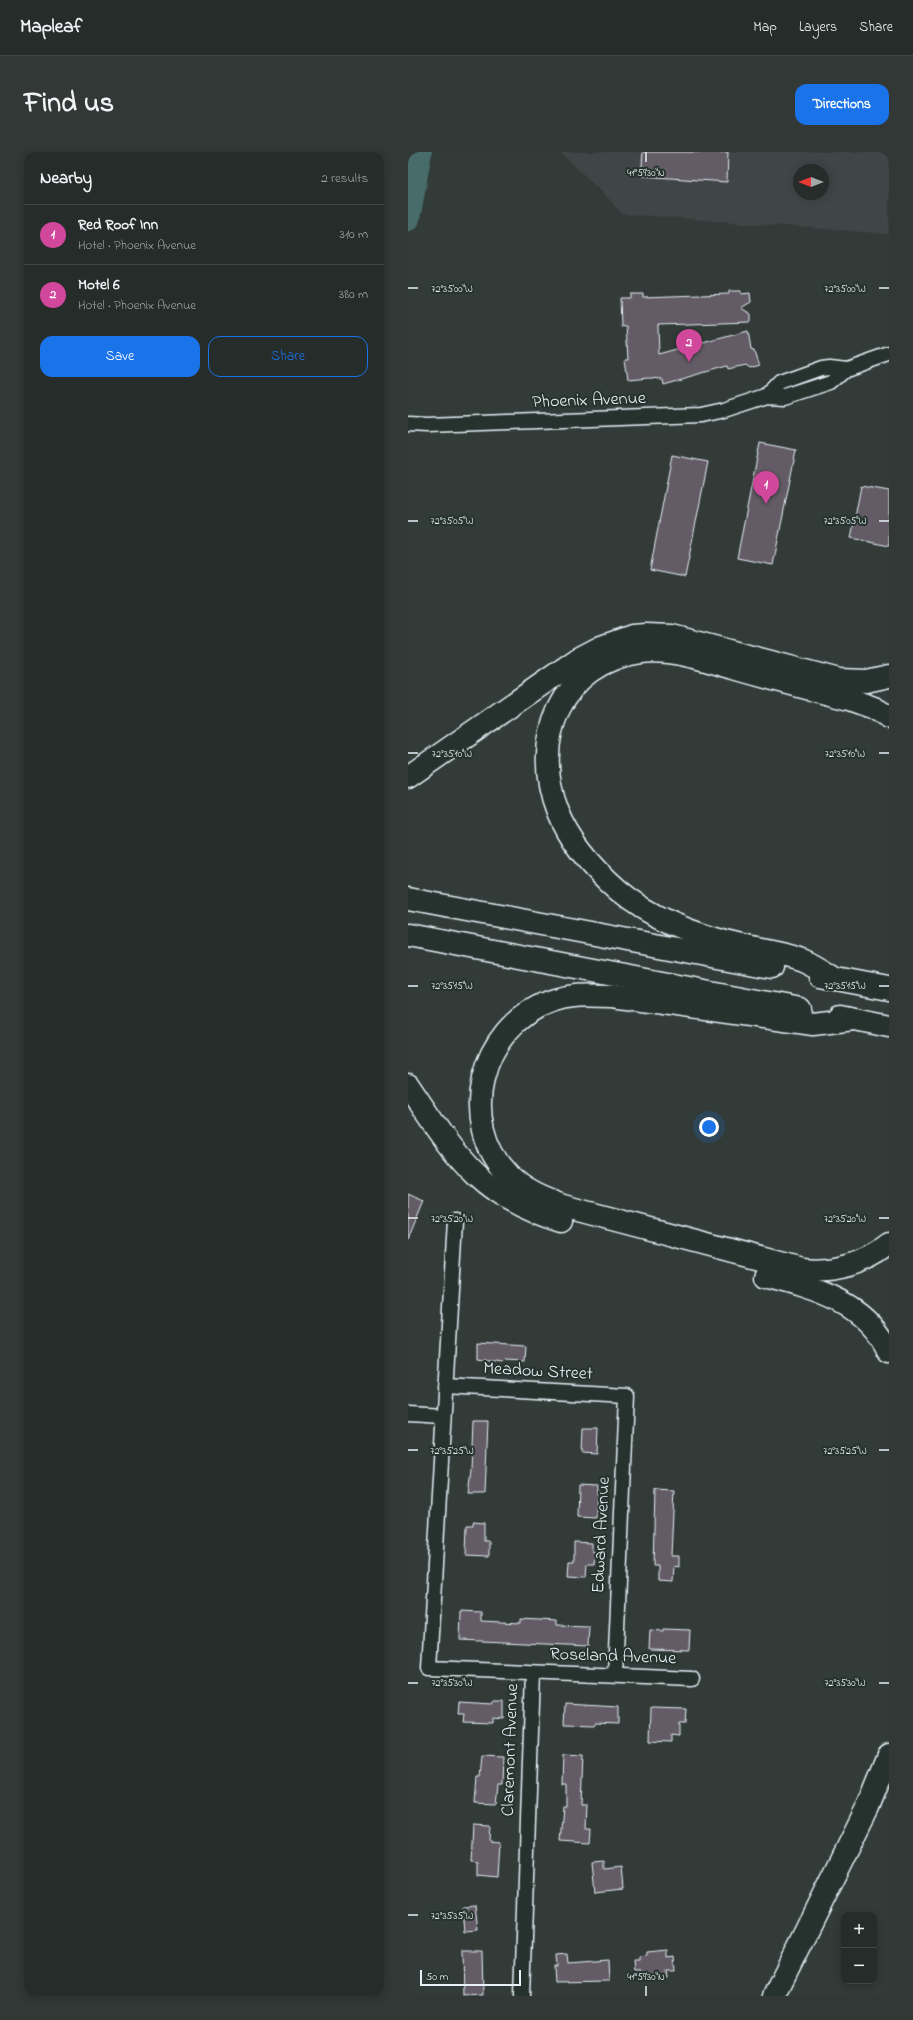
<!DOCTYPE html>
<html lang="en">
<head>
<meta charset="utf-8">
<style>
	body { margin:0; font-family:"Indie Flower",sans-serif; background:#323836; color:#f1f3f6 }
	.controls { position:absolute; right:12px; bottom:12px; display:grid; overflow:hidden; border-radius:8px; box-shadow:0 2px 10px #0003 }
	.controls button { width:36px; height:36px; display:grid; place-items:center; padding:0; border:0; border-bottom:1px solid #424847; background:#262c2a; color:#f1f3f6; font:20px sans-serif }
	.compass { position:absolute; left:385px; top:12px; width:36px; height:36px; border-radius:50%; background:#262c2a; box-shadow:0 2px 10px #0003; rotate:270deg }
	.scale { position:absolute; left:12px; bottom:10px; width:101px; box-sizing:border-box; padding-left:4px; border:2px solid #e8f1f8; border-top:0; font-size:11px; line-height:14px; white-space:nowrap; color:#e8f1f8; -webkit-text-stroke:3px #26332d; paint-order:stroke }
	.you { position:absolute; left:301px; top:975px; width:14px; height:14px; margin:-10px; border:3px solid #fff; border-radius:50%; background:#1a73e8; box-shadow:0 0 0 6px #1a73e833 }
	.badge { display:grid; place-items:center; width:26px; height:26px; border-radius:50%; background:#1a73e8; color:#fff; font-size:13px; font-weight:700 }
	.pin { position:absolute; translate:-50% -33px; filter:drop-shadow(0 1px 2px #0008) }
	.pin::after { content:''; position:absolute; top:21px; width:14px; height:12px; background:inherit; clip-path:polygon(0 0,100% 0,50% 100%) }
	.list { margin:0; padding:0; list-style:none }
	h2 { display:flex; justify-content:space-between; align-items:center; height:52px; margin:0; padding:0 16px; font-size:17px }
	h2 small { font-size:13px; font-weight:400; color:#a4a7a8 }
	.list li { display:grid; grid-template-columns:26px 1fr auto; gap:12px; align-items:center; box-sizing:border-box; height:60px; padding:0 16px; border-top:1px solid #424847 }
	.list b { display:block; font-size:15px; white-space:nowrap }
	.list p { margin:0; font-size:13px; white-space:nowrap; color:#a4a7a8 }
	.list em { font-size:13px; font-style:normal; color:#a4a7a8 }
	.actions { display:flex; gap:8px; padding:12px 16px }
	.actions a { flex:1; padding:9px 0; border:1px solid #1a73e8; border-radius:12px; text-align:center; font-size:14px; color:#1a73e8 }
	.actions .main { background:#1a73e8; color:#fff }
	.map { position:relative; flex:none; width:481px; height:1844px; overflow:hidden; border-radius:12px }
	header { display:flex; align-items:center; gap:24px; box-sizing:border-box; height:56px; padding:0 20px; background:#262c2a; border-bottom:1px solid #424847 }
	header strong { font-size:19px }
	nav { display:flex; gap:22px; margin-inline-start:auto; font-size:14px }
	.intro { display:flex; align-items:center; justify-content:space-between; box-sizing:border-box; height:96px; padding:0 24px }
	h1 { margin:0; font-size:28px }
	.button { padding:10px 18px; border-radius:12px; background:#1a73e8; color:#fff; font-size:14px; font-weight:700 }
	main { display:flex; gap:24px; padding:0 24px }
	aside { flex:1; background:#262c2a; border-radius:12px; box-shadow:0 2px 10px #0003 }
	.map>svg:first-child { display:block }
	.built { fill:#414546; fill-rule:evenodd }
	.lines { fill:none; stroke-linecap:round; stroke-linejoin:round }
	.river { stroke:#476c6a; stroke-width:24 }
	.building { fill:#635c66; stroke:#e8f1f8 }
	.minor-casing { stroke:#e8f1f8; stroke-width:17 }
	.primary-casing { stroke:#e8f1f8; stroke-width:25 }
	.motorway-casing { stroke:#e8f1f8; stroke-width:25 }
	.minor { stroke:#26332d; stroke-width:14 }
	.primary { stroke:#26332d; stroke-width:22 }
	.motorway { stroke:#26332d; stroke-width:22 }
	.ticks { fill:none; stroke:#e8f1f8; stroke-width:1.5 }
	.labels { text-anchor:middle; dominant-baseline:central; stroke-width:4; stroke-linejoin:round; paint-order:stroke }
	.street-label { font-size:18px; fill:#e8f1f8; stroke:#26332d }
	.ticks-label { font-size:10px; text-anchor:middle; fill:#e8f1f8; stroke:#26332d; stroke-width:4; stroke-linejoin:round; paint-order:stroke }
</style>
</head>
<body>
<header>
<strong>Mapleaf</strong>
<nav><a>Map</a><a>Layers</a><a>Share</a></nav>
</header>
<div class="intro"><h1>Find us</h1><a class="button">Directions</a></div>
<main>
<aside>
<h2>Nearby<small>2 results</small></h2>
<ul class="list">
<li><span class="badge" style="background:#d1479c">1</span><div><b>Red Roof Inn</b><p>Hotel · Phoenix Avenue</p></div><em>310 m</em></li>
<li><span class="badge" style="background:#d1479c">2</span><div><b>Motel 6</b><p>Hotel · Phoenix Avenue</p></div><em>380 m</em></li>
</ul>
<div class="actions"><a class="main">Save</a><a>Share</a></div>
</aside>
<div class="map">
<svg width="481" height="1844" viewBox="0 0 481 1844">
	<rect width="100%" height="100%" fill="#323b38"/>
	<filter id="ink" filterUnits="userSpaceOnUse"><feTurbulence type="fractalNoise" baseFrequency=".025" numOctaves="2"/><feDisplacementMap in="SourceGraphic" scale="8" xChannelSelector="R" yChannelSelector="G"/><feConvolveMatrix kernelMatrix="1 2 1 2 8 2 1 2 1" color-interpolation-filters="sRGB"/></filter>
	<g filter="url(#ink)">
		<path class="built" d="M152,0H481V82L214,62L201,47ZM391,18H415V42H391Z"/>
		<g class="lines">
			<path class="river" d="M0,67L12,0"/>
		</g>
		<g class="building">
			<path d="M235,0H320L319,30L233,24Z"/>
			<path d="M321,139H333V142L342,141L343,150L333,156L343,162V170L250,173L251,203L340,179L343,197L346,198L351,213L341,216L337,213L320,217L319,214L255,232L254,227L242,226L220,228L217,206H220L218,174L213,175L212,146H222V142H235V145L321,142Z"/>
			<path d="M352,291L388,298L365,413L329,406Z"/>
			<path d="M264,303L300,310L277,425L242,418Z"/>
			<path d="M453,334L481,339V394L443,386Z"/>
			<path d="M0,1042L16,1049L0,1088Z"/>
			<path d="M70,1191L118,1194L117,1210L96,1209L94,1211L70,1207Z"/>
			<path d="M65,1269H80L77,1342H60L63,1318Z"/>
			<path d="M175,1276H190L189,1302L174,1301Z"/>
			<path d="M170,1333L189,1334L188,1366L169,1365Z"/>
			<path d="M247,1338L266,1339L263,1404H271V1415L266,1414L265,1430L250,1429V1414H245Z"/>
			<path d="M65,1370L76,1371V1389H81V1404L58,1403L59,1373H65Z"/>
			<path d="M166,1390L184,1391V1399L187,1400L186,1412H179L178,1425L160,1424L161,1409H166Z"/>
			<path d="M53,1459L73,1460V1469L113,1471V1467L149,1469V1473L181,1474L180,1494L52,1488Z"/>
			<path d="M255,1477L282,1478L281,1498L241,1497L242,1478L255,1479Z"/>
			<path d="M87,1549H96V1567L85,1566V1571L55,1570L56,1562H50L51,1550L85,1552Z"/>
			<path d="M157,1552L210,1555V1572L187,1571V1573L156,1572Z"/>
			<path d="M243,1556L278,1557L277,1572H271V1584L263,1583V1590L242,1589Z"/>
			<path d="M155,1603L175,1604L173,1653H179L178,1677H183L182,1691L152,1689L155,1654H158V1632H154Z"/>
			<path d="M74,1604L95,1605L94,1633H90L88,1652L67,1651L69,1625H72Z"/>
			<path d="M65,1673L82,1674L81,1689L91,1690L89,1725L70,1723V1709L63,1708Z"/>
			<path d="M196,1709V1717L213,1715L215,1737L187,1740L184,1710Z"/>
			<path d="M67,1753L70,1778L57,1779L55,1754Z"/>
			<path d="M260,1798V1806L267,1805L268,1819H260L261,1826L232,1829V1821H226L225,1809H231V1805L239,1804V1800Z"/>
			<path d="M54,1799H74L75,1843L55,1844Z"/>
			<path d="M159,1802L160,1811L200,1808L201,1829L147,1830L146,1814H149L148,1803Z"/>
		</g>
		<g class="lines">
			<g class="minor-casing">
				<g id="minor">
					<path d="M359,244L371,231L413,216L421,215L438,217"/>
					<path d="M0,272L19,273L293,263L316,258L359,244L377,245L423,230L438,217L481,202"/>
					<path d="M47,1069L21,1516L284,1527"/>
					<path d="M37,1234L219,1244L207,1523"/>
					<path d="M0,1262L35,1264"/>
					<path d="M114,1844L125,1521"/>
				</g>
			</g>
			<g class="primary-casing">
				<path id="primary" d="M366,1844L460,1655L481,1603"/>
			</g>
			<g class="motorway-casing">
				<g id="motorway">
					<path d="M0,625L170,507L193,495L224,484L238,483L264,484L431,528L458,529L481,524"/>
					<path d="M0,747L364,815"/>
					<path d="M0,783L392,857"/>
					<path d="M412,824L481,837"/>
					<path d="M427,827C416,820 406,813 394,808C375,801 354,799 334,794C290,784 245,768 210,738C186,717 162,690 150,660C122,590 152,510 233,500C264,496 296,508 326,516C364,527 402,537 441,547L466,556L481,565"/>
					<path d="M432,864L481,874"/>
					<path d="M446,867L405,872L204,844C182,843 161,842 141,850C72,875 48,970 100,1023C115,1039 135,1047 155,1054L394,1117C424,1120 457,1112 481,1092"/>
					<path d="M0,933C46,1001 69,1044 153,1069"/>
					<path d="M358,1124C407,1137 459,1150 481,1200"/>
				</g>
			</g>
			<use href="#minor" class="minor"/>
			<use href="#primary" class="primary"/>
			<use href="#motorway" class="motorway"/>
		</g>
	</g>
	<path class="ticks" d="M238,0V10M0,136H10M471,136H481M0,369H10M471,369H481M0,601H10M471,601H481M0,834H10M471,834H481M0,1066H10M471,1066H481M0,1298H10M471,1298H481M0,1531H10M471,1531H481M0,1763H10M238,1834V1844"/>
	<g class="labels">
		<g class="street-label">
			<text transform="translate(181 249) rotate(-2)">Phoenix Avenue</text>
			<text transform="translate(130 1220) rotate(3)">Meadow Street</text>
			<text transform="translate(194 1383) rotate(-87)">Edward Avenue</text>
			<text transform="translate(205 1505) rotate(2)">Roseland Avenue</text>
			<text transform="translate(103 1598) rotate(-88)">Claremont Avenue</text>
		</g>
	</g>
	<g class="ticks-label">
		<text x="238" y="24">41°59'30"N</text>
		<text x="437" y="140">72°35'00"W</text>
		<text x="44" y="140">72°35'00"W</text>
		<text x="437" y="372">72°35'05"W</text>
		<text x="44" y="372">72°35'05"W</text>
		<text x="437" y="605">72°35'10"W</text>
		<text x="44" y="605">72°35'10"W</text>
		<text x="437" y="837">72°35'15"W</text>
		<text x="44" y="837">72°35'15"W</text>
		<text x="44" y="1070">72°35'20"W</text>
		<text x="437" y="1070">72°35'20"W</text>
		<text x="44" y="1302">72°35'25"W</text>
		<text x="437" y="1302">72°35'25"W</text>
		<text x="44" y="1534">72°35'30"W</text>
		<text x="437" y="1534">72°35'30"W</text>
		<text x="44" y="1767">72°35'35"W</text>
		<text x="238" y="1828">41°59'30"N</text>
	</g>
</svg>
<div class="controls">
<button>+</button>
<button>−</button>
</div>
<svg class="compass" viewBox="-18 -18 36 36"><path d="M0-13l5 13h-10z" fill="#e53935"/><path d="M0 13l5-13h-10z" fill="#a4a7a8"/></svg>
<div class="scale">50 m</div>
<div class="you"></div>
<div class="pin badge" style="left:358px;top:352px;background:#d1479c">1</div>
<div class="pin badge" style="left:281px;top:210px;background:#d1479c">2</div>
</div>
</main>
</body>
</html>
